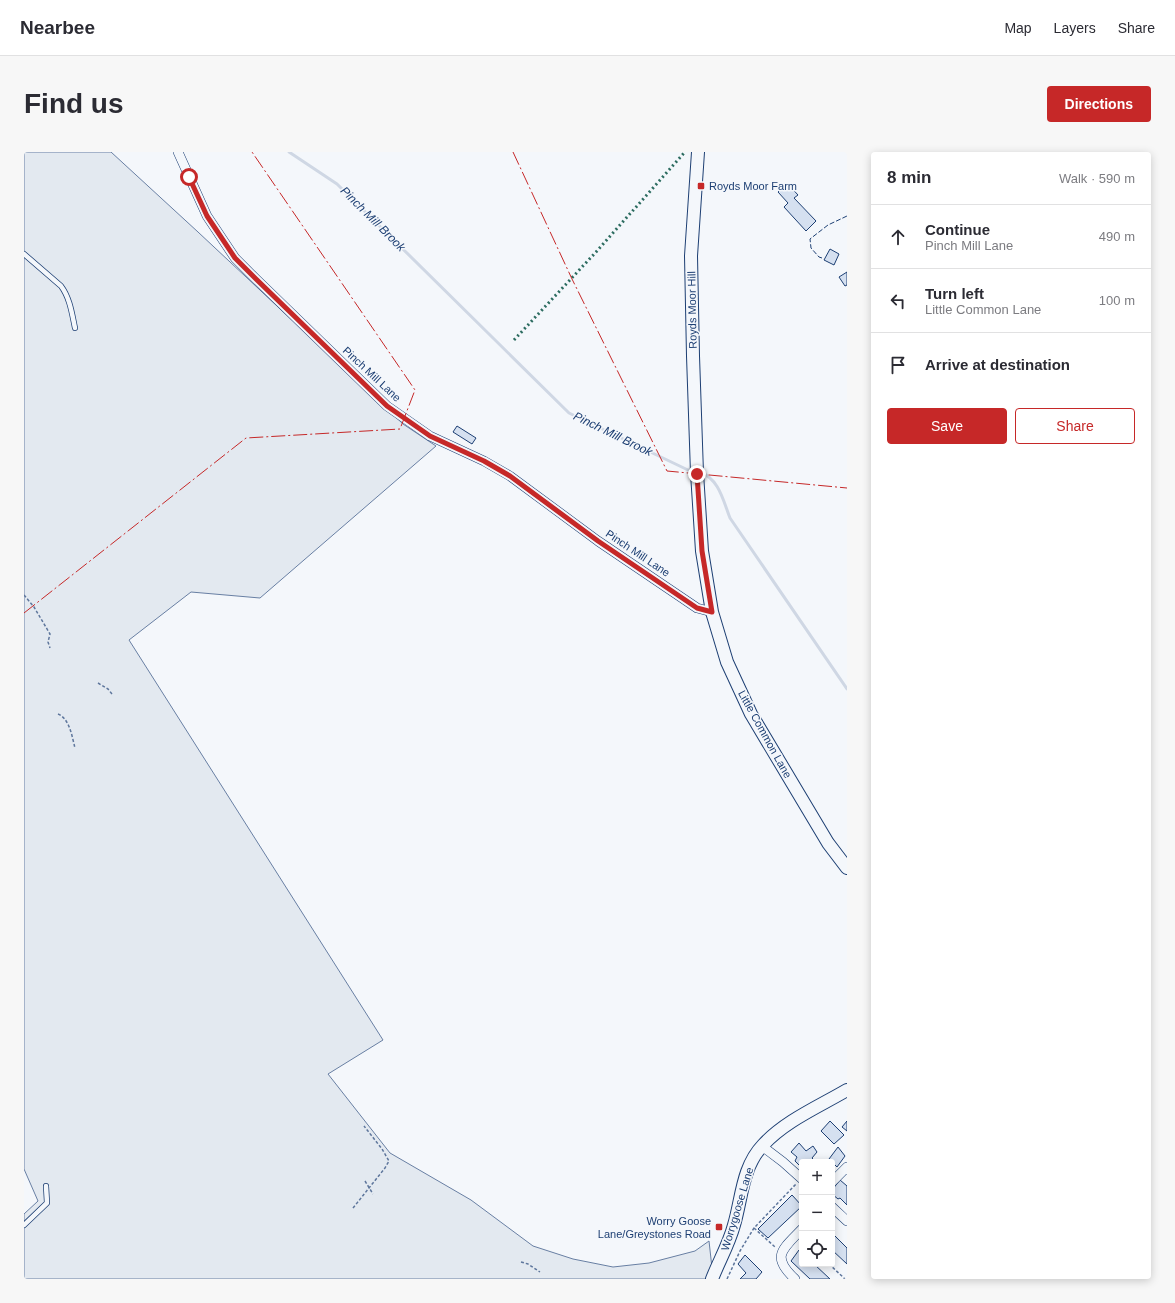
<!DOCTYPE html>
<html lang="en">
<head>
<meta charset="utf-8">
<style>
	body { margin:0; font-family:Arial,sans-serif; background:#f7f7f7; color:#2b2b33 }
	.controls { position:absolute; right:12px; bottom:12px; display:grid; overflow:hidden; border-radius:4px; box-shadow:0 2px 10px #0003 }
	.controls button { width:36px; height:36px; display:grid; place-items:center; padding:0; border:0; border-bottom:1px solid #e1e1e2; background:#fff; color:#2b2b33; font:20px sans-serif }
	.stop { position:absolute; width:12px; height:12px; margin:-9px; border:3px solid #c62828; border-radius:50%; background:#fff }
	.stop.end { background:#c62828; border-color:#fff; box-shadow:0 1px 4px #0008 }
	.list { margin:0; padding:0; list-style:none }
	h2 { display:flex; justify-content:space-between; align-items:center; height:52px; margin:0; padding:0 16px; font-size:17px }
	h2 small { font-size:13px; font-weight:400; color:#7c7c81 }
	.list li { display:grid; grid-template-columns:26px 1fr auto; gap:12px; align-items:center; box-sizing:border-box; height:64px; padding:0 16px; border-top:1px solid #e1e1e2 }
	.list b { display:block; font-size:15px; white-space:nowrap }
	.list p { margin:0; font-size:13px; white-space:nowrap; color:#7c7c81 }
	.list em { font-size:13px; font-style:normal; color:#7c7c81 }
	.actions { display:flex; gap:8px; padding:12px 16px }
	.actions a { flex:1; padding:9px 0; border:1px solid #c62828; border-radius:4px; text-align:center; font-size:14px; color:#c62828 }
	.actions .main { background:#c62828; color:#fff }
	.icon { flex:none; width:22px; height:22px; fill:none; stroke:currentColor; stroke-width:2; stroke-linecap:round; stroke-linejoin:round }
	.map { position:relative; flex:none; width:823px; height:1127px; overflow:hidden; border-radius:4px }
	header { display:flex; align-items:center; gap:24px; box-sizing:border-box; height:56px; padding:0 20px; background:#fff; border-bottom:1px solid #e1e1e2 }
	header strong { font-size:19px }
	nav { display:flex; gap:22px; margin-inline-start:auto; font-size:14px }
	.intro { display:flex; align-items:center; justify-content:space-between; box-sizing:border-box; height:96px; padding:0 24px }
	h1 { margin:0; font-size:28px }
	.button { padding:10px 18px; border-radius:4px; background:#c62828; color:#fff; font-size:14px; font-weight:700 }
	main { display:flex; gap:24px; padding:0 24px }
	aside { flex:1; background:#fff; border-radius:4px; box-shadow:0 2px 10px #0003 }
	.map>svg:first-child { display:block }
	.green { fill:#e3e9f0; stroke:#687fa3 }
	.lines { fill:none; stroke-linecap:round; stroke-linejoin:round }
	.stream { stroke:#cfd7e4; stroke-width:3 }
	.building { fill:#d5e0f0; stroke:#1d3f73 }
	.lane-casing { stroke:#1d3f73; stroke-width:6 }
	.street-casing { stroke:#1d3f73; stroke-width:10 }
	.secondary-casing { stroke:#1d3f73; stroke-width:14 }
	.path { stroke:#5e769c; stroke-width:1.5; stroke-dasharray:3 2; stroke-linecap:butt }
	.lane { stroke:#f4f7fb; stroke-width:4.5 }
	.street { stroke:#f4f7fb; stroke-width:9 }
	.secondary { stroke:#f4f7fb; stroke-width:12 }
	.hedge { stroke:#2c6c60; stroke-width:3; stroke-dasharray:2 3; stroke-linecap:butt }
	.fence { stroke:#1d3f73; stroke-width:1; stroke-dasharray:5 2; stroke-linecap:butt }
	.power { stroke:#c62828; stroke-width:1; stroke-dasharray:14 3 2 3; stroke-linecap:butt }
	.route { stroke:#c62828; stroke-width:5 }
	.poi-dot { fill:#c62828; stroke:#f4f7fb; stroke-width:1.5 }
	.labels { text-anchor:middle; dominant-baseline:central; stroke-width:3; stroke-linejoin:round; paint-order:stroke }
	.poi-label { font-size:11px; fill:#1d3f73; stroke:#f4f7fb; text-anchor:start }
	.street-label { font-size:11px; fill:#1d3f73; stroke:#f4f7fb }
	.water-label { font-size:12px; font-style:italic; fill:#1d3f73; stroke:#f4f7fb }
</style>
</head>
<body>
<header>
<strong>Nearbee</strong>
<nav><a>Map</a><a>Layers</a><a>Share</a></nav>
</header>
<div class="intro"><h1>Find us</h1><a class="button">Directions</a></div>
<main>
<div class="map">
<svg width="823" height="1127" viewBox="0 0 823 1127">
	<rect width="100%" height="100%" fill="#f4f7fb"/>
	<path class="green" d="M0,0H87L174,80L379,272L412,294L236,446L167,440L105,488L359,888L304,922L366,1001L447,1048L509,1094L549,1107L589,1115L625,1111L671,1099L685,1089L688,1116L682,1127H0V1062L14,1049L0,1017Z"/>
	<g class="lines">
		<g class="stream">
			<path d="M265,0L313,32L545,261L664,318L670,319"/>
			<path d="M676,320C695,327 699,348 706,366L823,537"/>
		</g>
	</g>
	<g class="building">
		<path d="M763,31L774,43L770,46L792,69L782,79L760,55L764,51L754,40Z"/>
		<path d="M806,97L815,102L810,113L800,108Z"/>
		<path d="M823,120V133L821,134L815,125Z"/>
		<path d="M433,274L452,286L448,292L429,280Z"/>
		<path d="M806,969L820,983L810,992L797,979Z"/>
		<path d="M823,969V979L818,975Z"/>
		<path d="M775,991L782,999L789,994L793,1000L788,1006L792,1010H778V1016L771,1009L773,1005L767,1000Z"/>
		<path d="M814,995L821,1004L813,1015L805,1007Z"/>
		<path d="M816,1028L823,1034V1053L816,1046L814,1047L808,1042V1038Z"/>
		<path d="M768,1043L778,1054L744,1086L734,1077Z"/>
		<path d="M808,1081L823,1096V1112L808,1098Z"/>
		<path d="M775,1098L778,1101V1112H790L806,1127H786L767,1109Z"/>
		<path d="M721,1103L738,1120L732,1127H716L722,1121L714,1112Z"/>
	</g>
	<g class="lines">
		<g class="lane-casing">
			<g id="lane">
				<path d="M0,102L37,134C46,146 48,162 51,176"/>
				<path d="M0,1073L23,1051L22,1034"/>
			</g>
		</g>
		<g class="street-casing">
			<g id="street">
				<path d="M154,0L183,64L211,106L232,127L363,254L406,284L460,309L486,324L574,389L673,456L688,460"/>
				<path d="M738,994L759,1010L778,1027"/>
				<path d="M808,1030L823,1015"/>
				<path d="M808,1055L823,1069"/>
				<path d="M771,1127C746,1104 759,1097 778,1077"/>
			</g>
		</g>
		<g class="secondary-casing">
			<g id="secondary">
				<path d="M674,0L667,104L669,204L673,321L678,399L688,460L703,510L727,562L804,691L823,716"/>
				<path d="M688,1127C695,1109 705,1092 710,1073C718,1046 718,1015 739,993C761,969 794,955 823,938"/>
			</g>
		</g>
		<g class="path">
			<path d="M0,443L10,455L26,482L24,490L26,496"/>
			<path d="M74,531L84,537L88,542"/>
			<path d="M34,562C46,567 48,585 51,596"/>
			<path d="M341,1029L349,1042"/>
			<path d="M329,1056L361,1016L365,1009L358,997L340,974"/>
			<path d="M730,1076L751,1095"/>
			<path d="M497,1110L504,1112L516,1120"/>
			<path d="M805,1112L821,1127"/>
			<path d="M703,1127L716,1099L730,1076L772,1032"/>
		</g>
		<use href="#lane" class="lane"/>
		<use href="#street" class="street"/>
		<use href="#secondary" class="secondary"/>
		<path class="hedge" d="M490,188L572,100L661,0"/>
		<path class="fence" d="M798,106L795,105L787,96L786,87L804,73L823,64"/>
		<g class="power">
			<path d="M489,0L548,127L643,319L823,336"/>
			<path d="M0,461L222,286L376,277L391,238L228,0"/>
		</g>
	</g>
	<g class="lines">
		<path class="route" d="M165,25L183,64L211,106L232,127L363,254L406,284L460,309L486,324L574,389L673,456L688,460L678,399L673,322"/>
	</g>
	<g class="poi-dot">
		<rect x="673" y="30" width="8" height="8" rx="2"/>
		<rect x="691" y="1071" width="8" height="8" rx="2"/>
	</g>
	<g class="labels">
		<g class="poi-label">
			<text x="685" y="34">Royds Moor Farm</text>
			<text x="687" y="1069" text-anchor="end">Worry Goose<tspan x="687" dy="13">Lane/Greystones Road</tspan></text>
		</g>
		<g class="street-label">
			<text transform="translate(668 158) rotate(-91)">Royds Moor Hill</text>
			<text transform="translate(348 222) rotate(43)">Pinch Mill Lane</text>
			<text transform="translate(614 401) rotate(34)">Pinch Mill Lane</text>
			<text transform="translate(741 582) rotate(61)">Little Common Lane</text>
			<text transform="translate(713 1057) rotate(-73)">Worrygoose Lane</text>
		</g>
		<g class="water-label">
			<text transform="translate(349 67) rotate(45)">Pinch Mill Brook</text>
			<text transform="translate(589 282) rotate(26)">Pinch Mill Brook</text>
		</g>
	</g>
</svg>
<div class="controls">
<button>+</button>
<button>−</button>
<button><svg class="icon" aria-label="locate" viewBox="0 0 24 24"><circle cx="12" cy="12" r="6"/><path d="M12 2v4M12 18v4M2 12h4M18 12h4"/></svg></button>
</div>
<div class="stop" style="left:165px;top:25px"></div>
<div class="stop end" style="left:673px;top:322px"></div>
</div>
<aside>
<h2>8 min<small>Walk · 590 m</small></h2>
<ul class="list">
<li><svg class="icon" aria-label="ahead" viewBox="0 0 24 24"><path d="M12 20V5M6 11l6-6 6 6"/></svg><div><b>Continue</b><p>Pinch Mill Lane</p></div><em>490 m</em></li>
<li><svg class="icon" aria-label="left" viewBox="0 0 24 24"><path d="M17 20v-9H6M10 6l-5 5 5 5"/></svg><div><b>Turn left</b><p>Little Common Lane</p></div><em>100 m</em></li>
<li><svg class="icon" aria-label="arrive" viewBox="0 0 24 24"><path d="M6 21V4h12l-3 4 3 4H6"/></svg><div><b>Arrive at destination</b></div></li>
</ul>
<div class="actions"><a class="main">Save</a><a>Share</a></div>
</aside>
</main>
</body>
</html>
